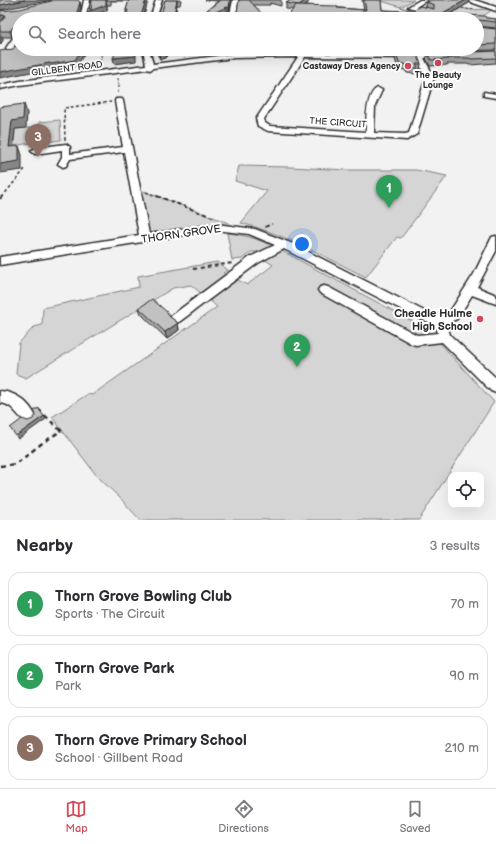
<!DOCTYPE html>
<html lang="en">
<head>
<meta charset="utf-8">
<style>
	body { margin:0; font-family:"Balsamiq Sans",sans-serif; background:#f2f2f3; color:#2b2b33 }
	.controls { position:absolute; right:12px; bottom:12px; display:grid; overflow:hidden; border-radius:8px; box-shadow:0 4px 16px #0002 }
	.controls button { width:36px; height:36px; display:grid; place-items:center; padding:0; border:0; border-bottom:1px solid #e1e1e2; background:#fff; color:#2b2b33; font:20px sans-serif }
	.you { position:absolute; left:302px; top:244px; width:14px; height:14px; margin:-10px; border:3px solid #fff; border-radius:50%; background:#1a73e8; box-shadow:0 0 0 6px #1a73e833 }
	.badge { display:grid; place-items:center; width:26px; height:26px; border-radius:50%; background:#d1495b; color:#fff; font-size:13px; font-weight:700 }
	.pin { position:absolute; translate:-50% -33px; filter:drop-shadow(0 1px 2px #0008) }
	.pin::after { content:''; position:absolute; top:21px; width:14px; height:12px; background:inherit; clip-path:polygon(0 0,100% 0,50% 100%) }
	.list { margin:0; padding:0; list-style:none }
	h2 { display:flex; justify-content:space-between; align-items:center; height:52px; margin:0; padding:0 16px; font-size:17px }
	h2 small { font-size:13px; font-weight:400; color:#7c7c81 }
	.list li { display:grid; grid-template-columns:26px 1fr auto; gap:12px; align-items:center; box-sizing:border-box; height:64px; margin:0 8px 8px; padding:0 8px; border:1px solid #e1e1e2; border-radius:12px }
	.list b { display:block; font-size:15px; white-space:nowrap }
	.list p { margin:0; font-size:13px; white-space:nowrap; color:#7c7c81 }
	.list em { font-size:13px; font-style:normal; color:#7c7c81 }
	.icon { flex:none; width:22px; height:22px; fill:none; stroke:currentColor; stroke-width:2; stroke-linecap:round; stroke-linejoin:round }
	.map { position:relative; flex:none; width:496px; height:520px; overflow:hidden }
	.search { position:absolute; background:#fff; box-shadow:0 4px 16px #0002; left:12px; right:12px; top:12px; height:44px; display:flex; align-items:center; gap:10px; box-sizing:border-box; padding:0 14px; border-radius:22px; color:#7c7c81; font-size:15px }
	.sheet { height:268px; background:#fff }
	nav { display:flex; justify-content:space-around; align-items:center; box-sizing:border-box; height:56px; border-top:1px solid #e1e1e2; background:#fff; font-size:11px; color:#7c7c81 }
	nav a { display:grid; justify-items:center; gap:2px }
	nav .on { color:#d1495b }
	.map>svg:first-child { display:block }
	.green { fill:#d5d5d5; stroke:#808080 }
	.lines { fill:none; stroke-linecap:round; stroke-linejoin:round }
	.minor-casing { stroke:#2b2b2b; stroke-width:3 }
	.path-far3 { stroke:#2b2b2b; stroke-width:1; stroke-dasharray:2.5 2; stroke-linecap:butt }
	.path-far2 { stroke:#2b2b2b; stroke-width:1.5; stroke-dasharray:3 2.5; stroke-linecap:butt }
	.path-far1 { stroke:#2b2b2b; stroke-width:2; stroke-dasharray:4 3; stroke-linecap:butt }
	.path { stroke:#2b2b2b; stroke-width:2.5; stroke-dasharray:5 4; stroke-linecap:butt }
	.minor { fill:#fff; fill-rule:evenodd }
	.wall { fill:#a6a6a6; stroke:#2b2b2b }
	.shaded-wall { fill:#878787; stroke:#2b2b2b }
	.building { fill:#c1c1c1; stroke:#2b2b2b }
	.poi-dot { fill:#d1495b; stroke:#fff; stroke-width:1.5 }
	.labels { text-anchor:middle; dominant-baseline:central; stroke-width:4; stroke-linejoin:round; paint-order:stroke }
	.far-poi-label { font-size:9px; font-weight:bold; fill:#2b2b2b; stroke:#fff; text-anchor:end }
	.far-street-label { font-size:9px; fill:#2b2b2b; stroke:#fff }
	.street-label { font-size:11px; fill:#2b2b2b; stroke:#fff }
	.poi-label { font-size:11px; font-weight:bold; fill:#2b2b2b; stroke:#fff; text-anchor:end }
</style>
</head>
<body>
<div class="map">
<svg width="496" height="520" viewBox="0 0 496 520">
	<rect width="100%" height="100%" fill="#f2f2f2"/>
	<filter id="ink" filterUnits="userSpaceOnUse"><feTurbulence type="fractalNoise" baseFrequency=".025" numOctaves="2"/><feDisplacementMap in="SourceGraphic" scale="8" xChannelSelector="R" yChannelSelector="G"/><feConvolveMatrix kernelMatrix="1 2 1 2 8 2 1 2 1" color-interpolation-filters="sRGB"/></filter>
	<g filter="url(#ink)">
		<g class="green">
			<path d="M378,0H414L400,7L419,13L426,6L451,14L461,8C472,11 482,9 493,9L482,17L420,13Z"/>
			<path d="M60,120L61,140L39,143V122Z"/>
			<path d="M30,128V143L14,146L15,129Z"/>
			<path d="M239,166L290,167L348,170H416L447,176L401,238L397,237L366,277C325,257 285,234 241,223L267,191L235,181Z"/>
			<path d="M135,188L229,223L233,228L216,227L145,239Z"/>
			<path d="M227,233C238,234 263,239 271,247L260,252H251L242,259L232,260Z"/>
			<path d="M278,251H282L427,329L494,402L419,520H140L122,500L97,476L52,417L88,394L92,395L217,307L207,298L232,279L236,282L238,280L247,285L273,265L264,259Z"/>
			<path d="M217,262L228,270L223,273L228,277L203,295L191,285L173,288L26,378L16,374L19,343L34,327L42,325L43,308L139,287L138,276Z"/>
		</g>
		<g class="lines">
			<g class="minor-casing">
				<g id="minor">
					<path d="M84,0H90L86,19H80Z"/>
					<path d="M156,0H162L156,19H150Z"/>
					<path d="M233,0H239L235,19H229Z"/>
					<path d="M420,0H427L416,7L432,11V13L408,7Z"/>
					<path d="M465,0H474L496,7V11Z"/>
					<path d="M19,31V38L14,46L19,47V49H26L23,51L7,49L6,48L17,32Z"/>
					<path d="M143,49H149L153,64L234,54H441L445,56L441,58H424L434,77L417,134L407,140L268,131L258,126L256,119L298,57L234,58L153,68L150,70L147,69L20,85L0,89V85L20,81L146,65ZM305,57L416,58L426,77L409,133L405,134L374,133L375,106L382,90L378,88C366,92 366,121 366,132L270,126L265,123L264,119Z"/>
					<path d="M484,92L496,94V98L484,96Z"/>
					<path d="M116,99H122L123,101L149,234L216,224L255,229L293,244L428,313L439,315L449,313L474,274L492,237L496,236V251L477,287L496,295V304L472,295L457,319L447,323L450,335L496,378V393L491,391L442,342L416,345L412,344L320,293L318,290L320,287L324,286L328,287L417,335L438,333L435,324L420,319L284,249L258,263L179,322L175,324L171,322L169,319L171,316L250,257L275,245L249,234L216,230L0,265V257L139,235L124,152L70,159L66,166L63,167L58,164L62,157V150L35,154L31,151L35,148L66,144L70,147V154L123,147L115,101Z"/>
					<path d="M0,391C16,392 29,402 36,417L34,421L29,423C17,419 15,404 0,403Z"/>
				</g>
			</g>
			<g class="path-far3">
				<path d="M462,8L471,10L475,9"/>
				<path d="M448,12L451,13L461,7"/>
				<path d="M100,66L102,49"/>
				<path d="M118,78L119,87"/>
			</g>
			<g class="path-far2">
				<path d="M118,93L119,86"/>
				<path d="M65,140L64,108L111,102"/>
				<path d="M146,192L159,197"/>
				<path d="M2,197L25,169"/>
			</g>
			<g class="path-far1">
				<path d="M157,196L215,218"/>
				<path d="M0,199L2,196"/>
				<path d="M265,227L272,224"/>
				<path d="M304,245L309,239"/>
				<path d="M193,269L233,263"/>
			</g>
			<g class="path">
				<path d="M38,409L61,431"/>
				<path d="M0,466L16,464L41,444L62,430"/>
			</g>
			<use href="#minor" class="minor"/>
		</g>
		<g class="wall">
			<path d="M92,0H148L143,19H125L126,15V10L129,1H111V5H107V10L88,18L91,10Z"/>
			<path d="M165,0H181L180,5H177L174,19H160Z"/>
			<path d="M205,0H232L229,13H227L213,19H200V16L218,1Z"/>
			<path d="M239,0H281V6L270,3V5H254L264,19H241L237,17V12Z"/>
			<path d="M362,0H381L382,10L405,11H411L426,7L427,2L469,3L449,14L496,19V28L477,26L478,27L496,29V50L392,52V51L346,49H477V19L286,9V3H308L306,5L364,10Z"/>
			<path d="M81,7L19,19V31V30L16,31L12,37H2L3,40L0,45V23L2,21H0V11Z"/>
			<path d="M154,49H168L166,58L160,59Z"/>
			<path d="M224,49H314L229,51Z"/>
			<path d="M496,51V63L470,65L467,64H447V65L430,66L426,59L428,54Z"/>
			<path d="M396,54L421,64L420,70H417V74L407,73L405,70L398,69L395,59Z"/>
			<path d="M139,308L169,316L178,323L179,330L167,339L141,314Z"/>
		</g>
		<g class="shaded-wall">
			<path d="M25,0H52L0,10V5Z"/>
			<path d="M106,0L107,5V10L88,18L87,12Z"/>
			<path d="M146,0H148L143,19H140Z"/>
			<path d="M177,0V5L174,19H173Z"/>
			<path d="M230,0H232L229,13V8Z"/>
			<path d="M306,0H309L308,3L299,10V5Z"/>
			<path d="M466,0H469V3L441,19V14Z"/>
			<path d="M80,2L81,7L79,15H80L81,19H71L77,13Z"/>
			<path d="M227,7V13L213,19H202V18Z"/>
			<path d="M0,15H6L7,20L0,21Z"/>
			<path d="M18,24L19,30L16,31L12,37L10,31L14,26Z"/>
			<path d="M1,35L3,40L0,45V36Z"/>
			<path d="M82,49H87L77,66L52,70V68L0,78V72Z"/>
			<path d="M166,49H168L166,58L160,59L159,53Z"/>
			<path d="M136,56V61L114,64L113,58Z"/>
			<path d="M24,104L27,113L26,128L15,129L12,157L9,147L12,121Z"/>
			<path d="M19,146L22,155V170L0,173V164Z"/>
			<path d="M178,323L179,330L167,339L165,332Z"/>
			<path d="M44,416L46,419L18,439L16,436Z"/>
		</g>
		<g class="building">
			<path d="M0,0H25L0,5Z"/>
			<path d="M55,0H78L80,2L77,13L80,15L71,19H101H19V31L18,24L14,26L10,31H0V23L6,15H0V11L20,9Z"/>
			<path d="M92,0H106V5L87,12L88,8L91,10Z"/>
			<path d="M129,0H146L140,19H125L128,10H126Z"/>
			<path d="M165,0H177L173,19H160Z"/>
			<path d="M220,0H230L229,8L227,7L202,18L200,16Z"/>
			<path d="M239,0H249L264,16V19H253L237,12Z"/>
			<path d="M291,0H306L299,5L286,3Z"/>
			<path d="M364,0H381L382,10L405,11H411L420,6L434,9V5L427,2L431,0H466L441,14L485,16L486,18L496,19V22L479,20L477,25L478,27L496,29V44L477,45V19H286L296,5L337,6V8L366,10Z"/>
			<path d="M15,46H19V49H82L75,60L51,64L50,63L0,72V51L13,49Z"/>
			<path d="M117,49H134L136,56L113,58Z"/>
			<path d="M156,49H166V52L159,53Z"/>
			<path d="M496,51V58L472,59L468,58H448V59L431,60L428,54Z"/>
			<path d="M396,54H417L421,64H416L418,68H408L407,65L399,63Z"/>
			<path d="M24,104L23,119L12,121L9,147L19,146V161L0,164V107Z"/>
			<path d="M152,299L167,312L169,316L178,323L165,332L139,308Z"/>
			<path d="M38,408L44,416L16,436L10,428L22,419L28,421L33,419L36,415L34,411Z"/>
		</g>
	</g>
	<g class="poi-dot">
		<circle cx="438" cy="63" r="4"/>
		<circle cx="408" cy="66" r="4"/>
		<circle cx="480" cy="319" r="4"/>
	</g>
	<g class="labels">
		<g class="far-poi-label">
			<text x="400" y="66">Castaway Dress Agency</text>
			<text x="438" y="75" text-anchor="middle">The Beauty<tspan x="438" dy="10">Lounge</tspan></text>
		</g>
		<g class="far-street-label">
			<text transform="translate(67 69) rotate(-7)">GILLBENT ROAD</text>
			<text transform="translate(338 123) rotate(4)">THE CIRCUIT</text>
		</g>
		<g class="street-label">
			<text transform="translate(181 234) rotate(-8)">THORN GROVE</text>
		</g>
		<g class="poi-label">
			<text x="472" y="313">Cheadle Hulme<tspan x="472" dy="13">High School</tspan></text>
		</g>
	</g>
</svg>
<div class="controls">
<button><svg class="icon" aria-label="locate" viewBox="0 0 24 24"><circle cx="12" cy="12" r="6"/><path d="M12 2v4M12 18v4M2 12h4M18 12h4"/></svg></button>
</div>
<div class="you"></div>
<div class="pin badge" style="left:389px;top:208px;background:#2e9e5b">1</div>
<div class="pin badge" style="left:297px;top:367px;background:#2e9e5b">2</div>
<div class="pin badge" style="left:38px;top:157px;background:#8d6e63">3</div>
<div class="search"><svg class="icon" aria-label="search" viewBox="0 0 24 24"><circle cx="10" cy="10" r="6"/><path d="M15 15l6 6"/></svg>Search here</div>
</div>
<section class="sheet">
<h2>Nearby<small>3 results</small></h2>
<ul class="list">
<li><span class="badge" style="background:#2e9e5b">1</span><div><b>Thorn Grove Bowling Club</b><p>Sports · The Circuit</p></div><em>70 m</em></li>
<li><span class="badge" style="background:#2e9e5b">2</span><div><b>Thorn Grove Park</b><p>Park</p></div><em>90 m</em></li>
<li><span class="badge" style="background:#8d6e63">3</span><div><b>Thorn Grove Primary School</b><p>School · Gillbent Road</p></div><em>210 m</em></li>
</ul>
</section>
<nav>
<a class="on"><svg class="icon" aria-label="map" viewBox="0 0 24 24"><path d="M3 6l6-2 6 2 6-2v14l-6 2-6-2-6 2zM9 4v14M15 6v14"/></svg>Map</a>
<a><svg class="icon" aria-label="directions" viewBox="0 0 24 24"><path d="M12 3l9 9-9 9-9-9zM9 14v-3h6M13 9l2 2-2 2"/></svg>Directions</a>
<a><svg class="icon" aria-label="saved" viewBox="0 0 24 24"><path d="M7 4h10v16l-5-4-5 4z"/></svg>Saved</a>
</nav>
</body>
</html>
